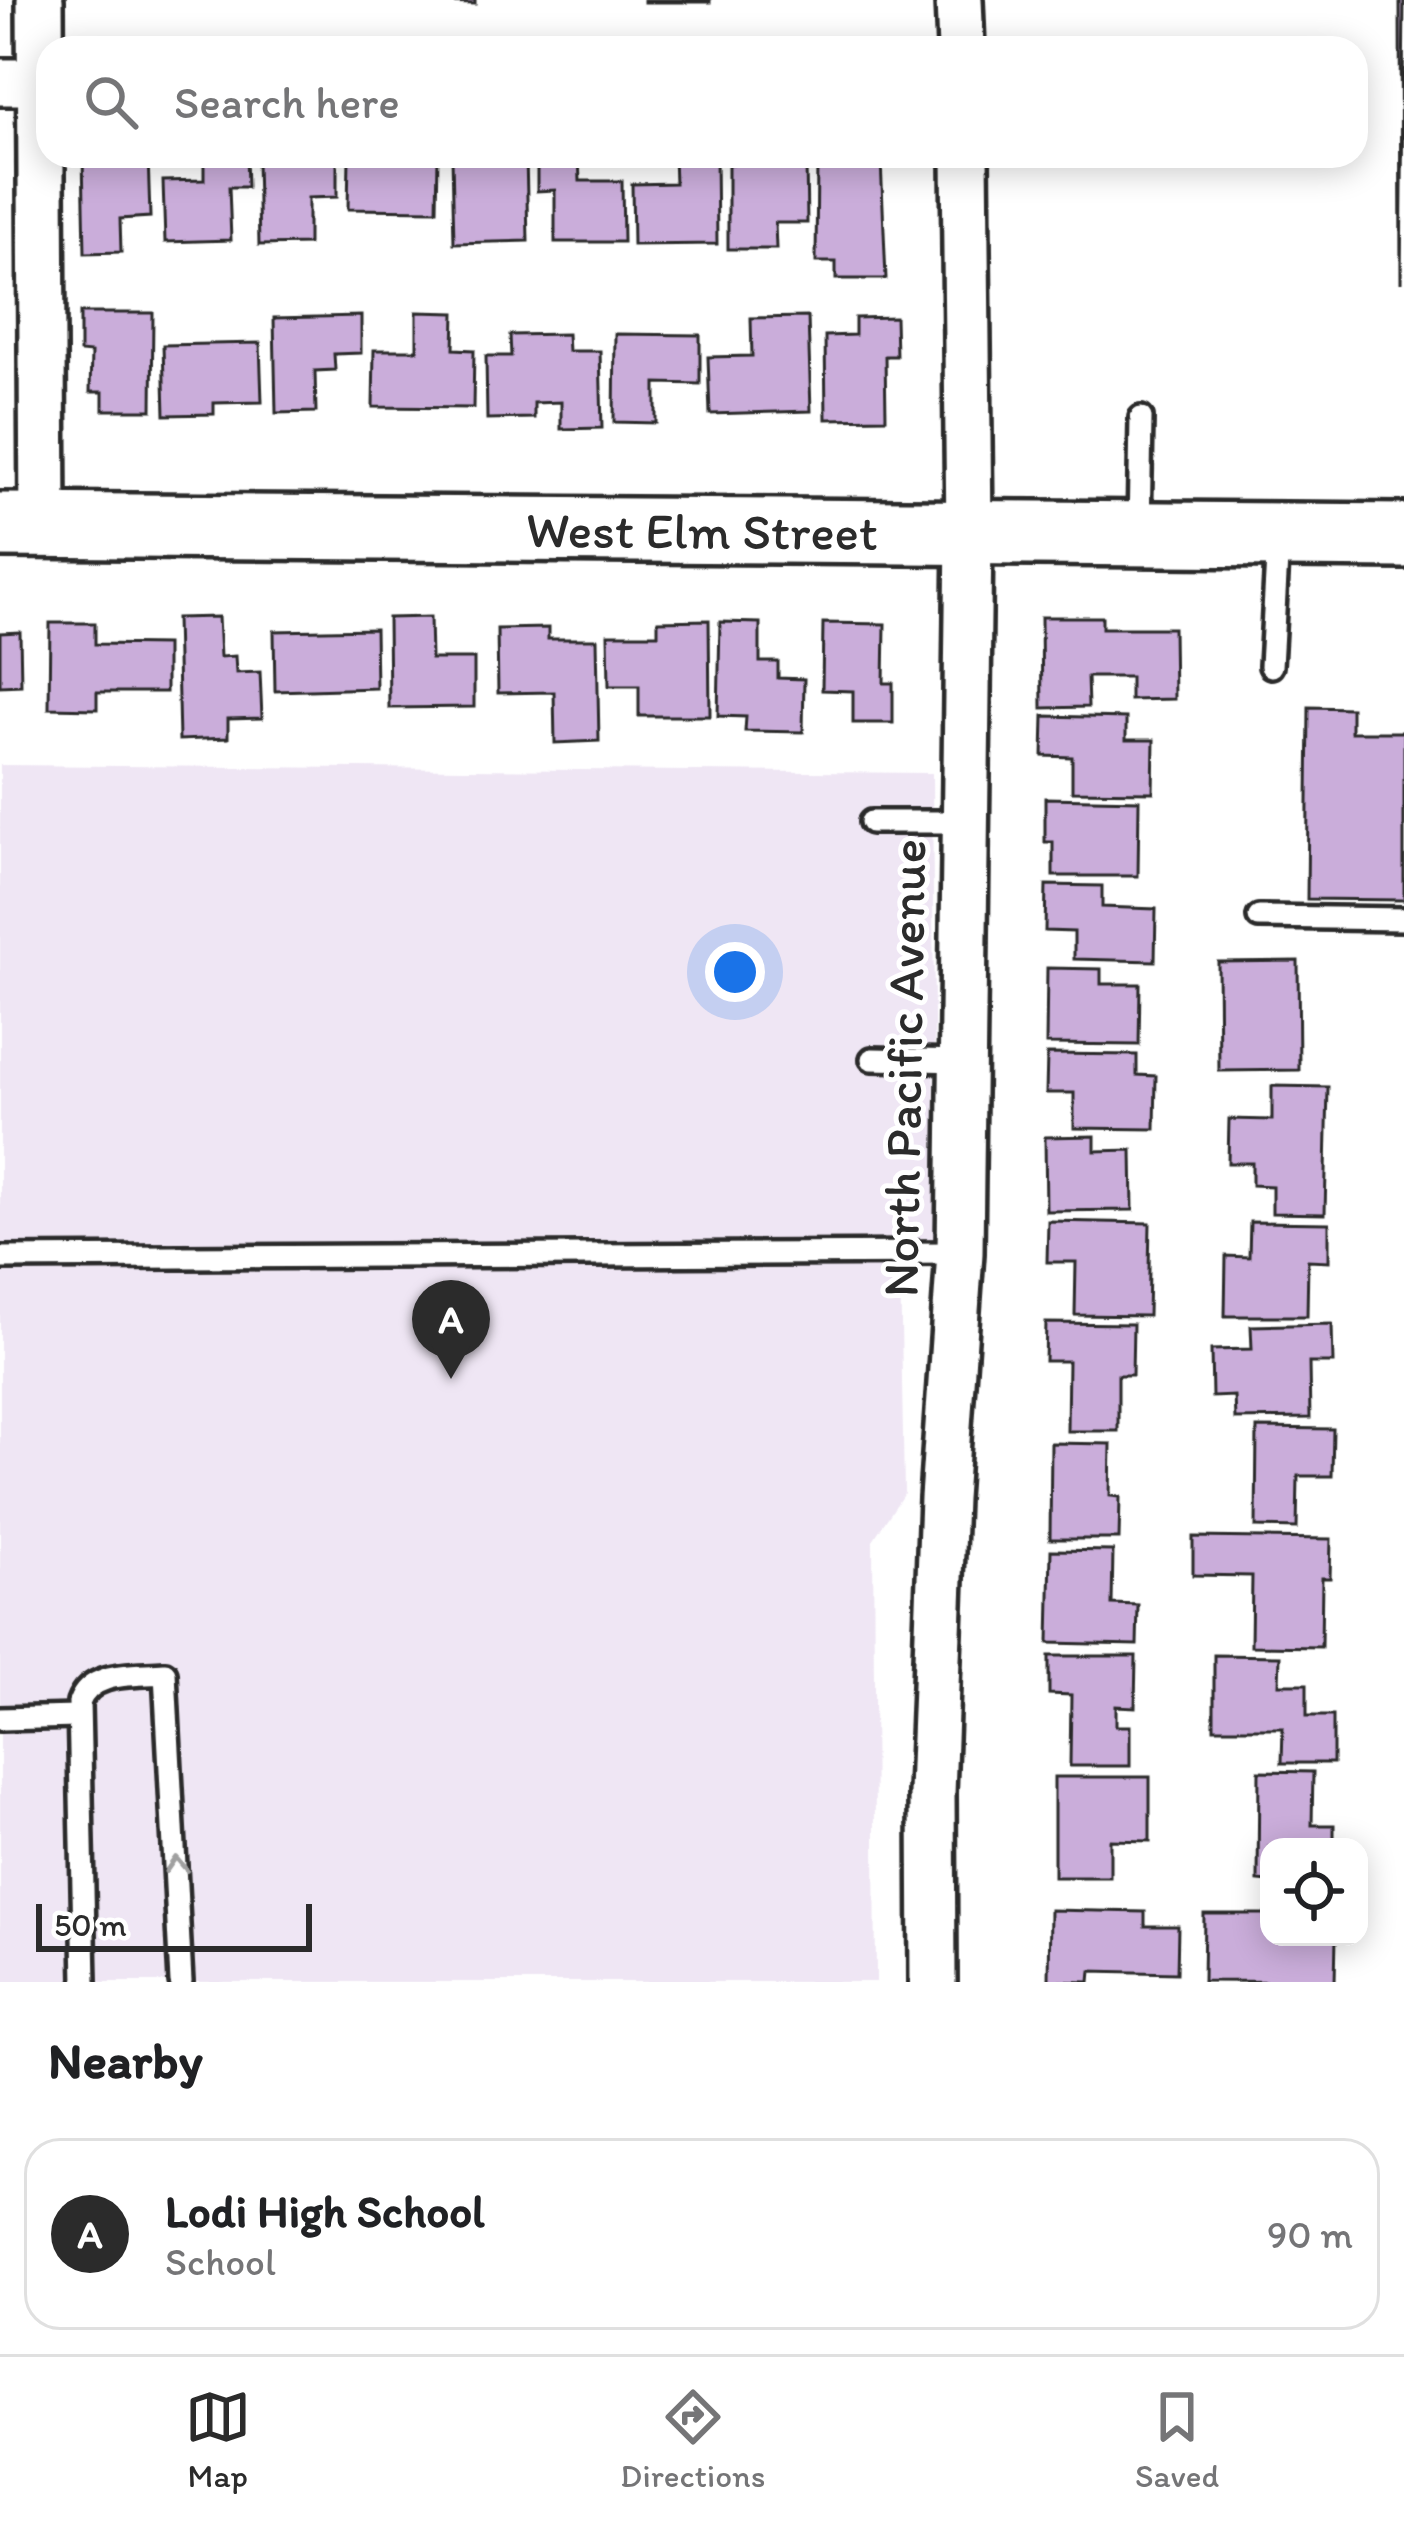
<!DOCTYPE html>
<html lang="en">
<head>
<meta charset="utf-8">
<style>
	body { margin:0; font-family:Itim,sans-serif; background:#f2f2f2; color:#202124 }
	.controls { position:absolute; right:36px; bottom:36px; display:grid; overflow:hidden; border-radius:24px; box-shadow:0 6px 30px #0003 }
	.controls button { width:108px; height:108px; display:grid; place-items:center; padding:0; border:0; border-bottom:3px solid #e0e0e0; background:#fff; color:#202124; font:60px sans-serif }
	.scale { position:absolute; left:36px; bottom:30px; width:276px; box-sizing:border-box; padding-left:12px; border:6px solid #2b2b2b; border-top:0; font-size:33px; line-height:42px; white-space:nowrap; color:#2b2b2b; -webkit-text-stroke:9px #fff; paint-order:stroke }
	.you { position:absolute; left:735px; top:972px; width:42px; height:42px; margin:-30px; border:9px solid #fff; border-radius:50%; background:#1a73e8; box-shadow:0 0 0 18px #1a73e833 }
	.badge { display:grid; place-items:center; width:78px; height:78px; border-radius:50%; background:#2b2b2b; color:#fff; font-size:39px; font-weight:700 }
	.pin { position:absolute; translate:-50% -99px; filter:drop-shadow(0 3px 6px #0008) }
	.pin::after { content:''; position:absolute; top:63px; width:42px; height:36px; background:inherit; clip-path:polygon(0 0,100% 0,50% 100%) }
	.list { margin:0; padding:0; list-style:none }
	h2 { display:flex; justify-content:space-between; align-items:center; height:156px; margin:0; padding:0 48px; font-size:51px }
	h2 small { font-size:39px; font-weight:400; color:#757577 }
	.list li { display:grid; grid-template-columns:78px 1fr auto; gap:36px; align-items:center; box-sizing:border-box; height:192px; margin:0 24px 24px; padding:0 24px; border:3px solid #e0e0e0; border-radius:36px }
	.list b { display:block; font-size:45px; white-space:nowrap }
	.list p { margin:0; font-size:39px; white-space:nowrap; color:#757577 }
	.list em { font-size:39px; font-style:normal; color:#757577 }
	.icon { flex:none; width:66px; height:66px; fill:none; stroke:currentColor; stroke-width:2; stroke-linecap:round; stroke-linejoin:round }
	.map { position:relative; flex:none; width:1404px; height:1982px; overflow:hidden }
	.search { position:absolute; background:#fff; box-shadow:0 6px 30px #0003; left:36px; right:36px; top:36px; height:132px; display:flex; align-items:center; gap:30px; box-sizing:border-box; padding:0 42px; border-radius:36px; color:#757577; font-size:45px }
	.sheet { height:372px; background:#fff }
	nav { display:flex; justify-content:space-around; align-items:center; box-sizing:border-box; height:168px; border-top:3px solid #e0e0e0; background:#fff; font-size:33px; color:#757577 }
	nav a { display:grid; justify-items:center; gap:6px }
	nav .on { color:#2b2b2b }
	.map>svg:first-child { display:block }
	.built { fill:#efe6f4 }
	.building { fill:#caadda; stroke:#2b2b2b; stroke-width:3 }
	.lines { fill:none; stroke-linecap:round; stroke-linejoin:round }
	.lane-casing { stroke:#2b2b2b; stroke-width:30 }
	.street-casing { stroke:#2b2b2b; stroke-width:54 }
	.secondary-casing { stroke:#2b2b2b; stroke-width:72 }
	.lane { stroke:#fff; stroke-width:21 }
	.street { stroke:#fff; stroke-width:45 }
	.secondary { stroke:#fff; stroke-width:63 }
	.oneway { stroke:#a0a0a0 }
	.labels { text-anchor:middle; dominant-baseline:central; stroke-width:10; stroke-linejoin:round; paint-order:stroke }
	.street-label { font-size:51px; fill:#2b2b2b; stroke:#fff }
</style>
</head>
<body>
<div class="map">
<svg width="1404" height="1982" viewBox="0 0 1404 1982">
	<rect width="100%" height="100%" fill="#fff"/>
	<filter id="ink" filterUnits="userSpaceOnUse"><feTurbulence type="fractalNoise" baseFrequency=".00833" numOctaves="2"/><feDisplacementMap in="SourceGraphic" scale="24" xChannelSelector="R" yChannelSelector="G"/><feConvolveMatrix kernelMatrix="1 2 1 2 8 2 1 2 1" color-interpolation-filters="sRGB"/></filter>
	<g filter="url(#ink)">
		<path class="built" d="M0,765L932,773L936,1265L900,1266L904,1493L873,1540L876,1982H0Z"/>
		<g class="building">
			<path d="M434,0H475V4L434,3Z"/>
			<rect x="644" y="0" width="66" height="2"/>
			<path d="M1400,0H1404L1401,283Z"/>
			<path d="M83,156H148L150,217L120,219L121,252L85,253Z"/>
			<path d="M204,156H246L247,187H229L231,240L165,242L163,181L204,180Z"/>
			<path d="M372,156H438L437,210L348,209L349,158Z"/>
			<path d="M526,156L528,241L454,243L452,157Z"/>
			<path d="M537,156H579L580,181H622L623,242H555V190L537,191Z"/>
			<path d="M674,156H716L717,244L633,245L632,184L675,183Z"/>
			<path d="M337,158V197L308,198V244L259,245L257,160Z"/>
			<path d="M817,160H881L886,279H836V262H816Z"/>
			<path d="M806,163L807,223H775L776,249H728V164Z"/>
			<path d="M417,312L455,313L454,349L474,350L473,408L373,407L374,350H417Z"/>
			<path d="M80,313H153L152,410H103V392H90L91,353L80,352Z"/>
			<path d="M361,316V353L334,354L335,370L315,371L316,412L276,413L274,318Z"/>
			<path d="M808,317L811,411L710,414L708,357L752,356L751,318Z"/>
			<path d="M895,317L896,356H885L886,418L826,419L825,336L855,335V318Z"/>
			<path d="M567,334L568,351H600L602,428L561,429V402L534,403V418L487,419L486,356H511L510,335Z"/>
			<path d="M615,334L700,335V384L656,383V423L614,422Z"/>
			<path d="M260,343L262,402L214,403V414L165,415L163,345Z"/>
			<path d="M218,617L220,657L235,656L236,673L260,672L262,718L228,719V738L179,740L176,618Z"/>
			<path d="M430,617L431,659H474V707L389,708L388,618Z"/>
			<path d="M1041,617H1102V628H1173L1174,699L1130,700V677H1087L1088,707L1042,708Z"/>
			<path d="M709,620L710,716H639V686H609L608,634H658V621Z"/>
			<path d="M720,622L760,623V662H778V678L804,679L803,732L745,731L746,717L718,716Z"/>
			<path d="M50,623H95V644L166,645V692H97V709L49,708Z"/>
			<path d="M823,623L885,624L884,683H893V723H853V691L822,690Z"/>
			<path d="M548,628V639H597L599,741L555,743L554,692L498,693L497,629Z"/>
			<path d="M375,629L376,688L275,691L274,631Z"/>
			<path d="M20,632L21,685L0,686V633Z"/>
			<path d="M1309,707L1351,708V732H1404V900L1307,899Z"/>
			<path d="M1044,716L1126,718V740H1154L1153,792L1072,791V757L1043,756Z"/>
			<path d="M1045,798L1139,800L1138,876H1053V842H1045Z"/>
			<path d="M1046,885L1102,886V907L1156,909L1155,961L1074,959V932L1045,931Z"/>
			<path d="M1298,961L1299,1070L1219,1071L1218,962Z"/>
			<path d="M1047,968L1101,969V984H1140L1139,1045L1046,1044Z"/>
			<path d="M1047,1054L1137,1055V1075L1156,1076L1155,1129L1074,1128V1093H1046Z"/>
			<path d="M1272,1086L1328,1087L1325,1214L1272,1213V1186L1252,1185V1163H1228L1229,1119L1272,1120Z"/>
			<path d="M1095,1136V1151L1132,1150L1133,1210L1046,1211L1045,1137Z"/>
			<path d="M1048,1221L1150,1223L1148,1316L1075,1315L1076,1262H1047Z"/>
			<path d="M1250,1222L1329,1223V1261L1308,1260L1307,1316H1225L1226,1256L1249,1257Z"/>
			<path d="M1046,1323L1133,1324L1132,1375H1118V1431H1067L1068,1361H1045Z"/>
			<path d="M1332,1324L1333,1363H1309L1310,1418L1235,1419L1234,1396L1212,1397L1211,1350L1252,1349L1251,1326Z"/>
			<path d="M1257,1428L1333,1429L1332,1476H1298L1297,1528L1256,1527Z"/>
			<path d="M1051,1443L1111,1444L1110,1496L1120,1497L1119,1539H1050Z"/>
			<path d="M1193,1537L1331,1539L1330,1578H1322L1321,1647L1251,1646L1252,1576L1193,1575Z"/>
			<path d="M1051,1550L1113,1551L1112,1604L1138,1605L1137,1645L1049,1643Z"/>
			<path d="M1214,1655L1280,1656L1279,1684H1307V1716H1333V1763H1282L1283,1728H1214Z"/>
			<path d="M1049,1656H1136L1135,1707L1116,1706V1726H1130V1766H1070L1071,1695L1049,1694Z"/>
			<path d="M1259,1771L1313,1772L1312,1825H1334V1847H1269V1882L1258,1881Z"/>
			<path d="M1054,1777H1150V1841L1110,1840V1877H1054Z"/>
			<path d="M1050,1910L1145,1912V1926H1178L1177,1973L1091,1971L1090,1982L1049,1981Z"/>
			<path d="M1204,1914H1269V1937H1336L1335,1982L1203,1981Z"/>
		</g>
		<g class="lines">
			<g class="lane-casing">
				<g id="lane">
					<path d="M1139,531L1141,418"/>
					<path d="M1271,666L1278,540"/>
					<path d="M871,822H966"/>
					<path d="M1259,917L1404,919"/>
					<path d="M872,1059L963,1061"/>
					<path d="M0,1258L960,1253"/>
					<path d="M0,1719L77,1717"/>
					<path d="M85,1982L79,1703C91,1670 134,1676 165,1673L181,1982"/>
				</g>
			</g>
			<g class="street-casing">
				<g id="street">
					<path d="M40,0L43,525"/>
					<path d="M959,0L961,48"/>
					<path d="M0,82H48"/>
					<path d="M933,1982L932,1793L943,1498L960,1253L969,534L965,156"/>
				</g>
			</g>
			<g class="secondary-casing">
				<g id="secondary">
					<path id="s1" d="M0,525L1404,536"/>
				</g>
			</g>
			<use href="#lane" class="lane"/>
			<use href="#street" class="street"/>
			<use href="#secondary" class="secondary"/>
		</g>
		<defs><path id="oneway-chevron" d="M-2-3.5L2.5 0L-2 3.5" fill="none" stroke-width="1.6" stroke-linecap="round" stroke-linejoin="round" transform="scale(3)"/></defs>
		<use class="oneway" href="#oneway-chevron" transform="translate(176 1865) rotate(-93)"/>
	</g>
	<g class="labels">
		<g class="street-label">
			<text stroke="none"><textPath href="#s1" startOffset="702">West Elm Street</textPath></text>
			<text transform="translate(904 1068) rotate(-89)">North Pacific Avenue</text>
		</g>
	</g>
</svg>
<div class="controls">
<button><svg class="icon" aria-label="locate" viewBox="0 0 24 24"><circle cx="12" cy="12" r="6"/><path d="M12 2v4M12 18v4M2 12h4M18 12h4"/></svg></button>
</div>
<div class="scale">50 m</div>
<div class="you"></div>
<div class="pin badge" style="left:451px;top:1379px">A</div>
<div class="search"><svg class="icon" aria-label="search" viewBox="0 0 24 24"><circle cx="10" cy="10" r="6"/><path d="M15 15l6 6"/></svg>Search here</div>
</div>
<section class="sheet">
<h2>Nearby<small></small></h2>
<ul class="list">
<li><span class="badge">A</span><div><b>Lodi High School</b><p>School</p></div><em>90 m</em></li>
</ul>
</section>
<nav>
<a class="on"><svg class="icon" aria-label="map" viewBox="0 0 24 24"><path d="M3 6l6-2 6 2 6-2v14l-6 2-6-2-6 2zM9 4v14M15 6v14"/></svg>Map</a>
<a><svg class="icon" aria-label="directions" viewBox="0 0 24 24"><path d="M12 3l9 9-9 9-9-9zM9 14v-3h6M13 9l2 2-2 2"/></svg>Directions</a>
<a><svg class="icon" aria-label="saved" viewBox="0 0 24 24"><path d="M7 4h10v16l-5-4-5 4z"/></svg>Saved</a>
</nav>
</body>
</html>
